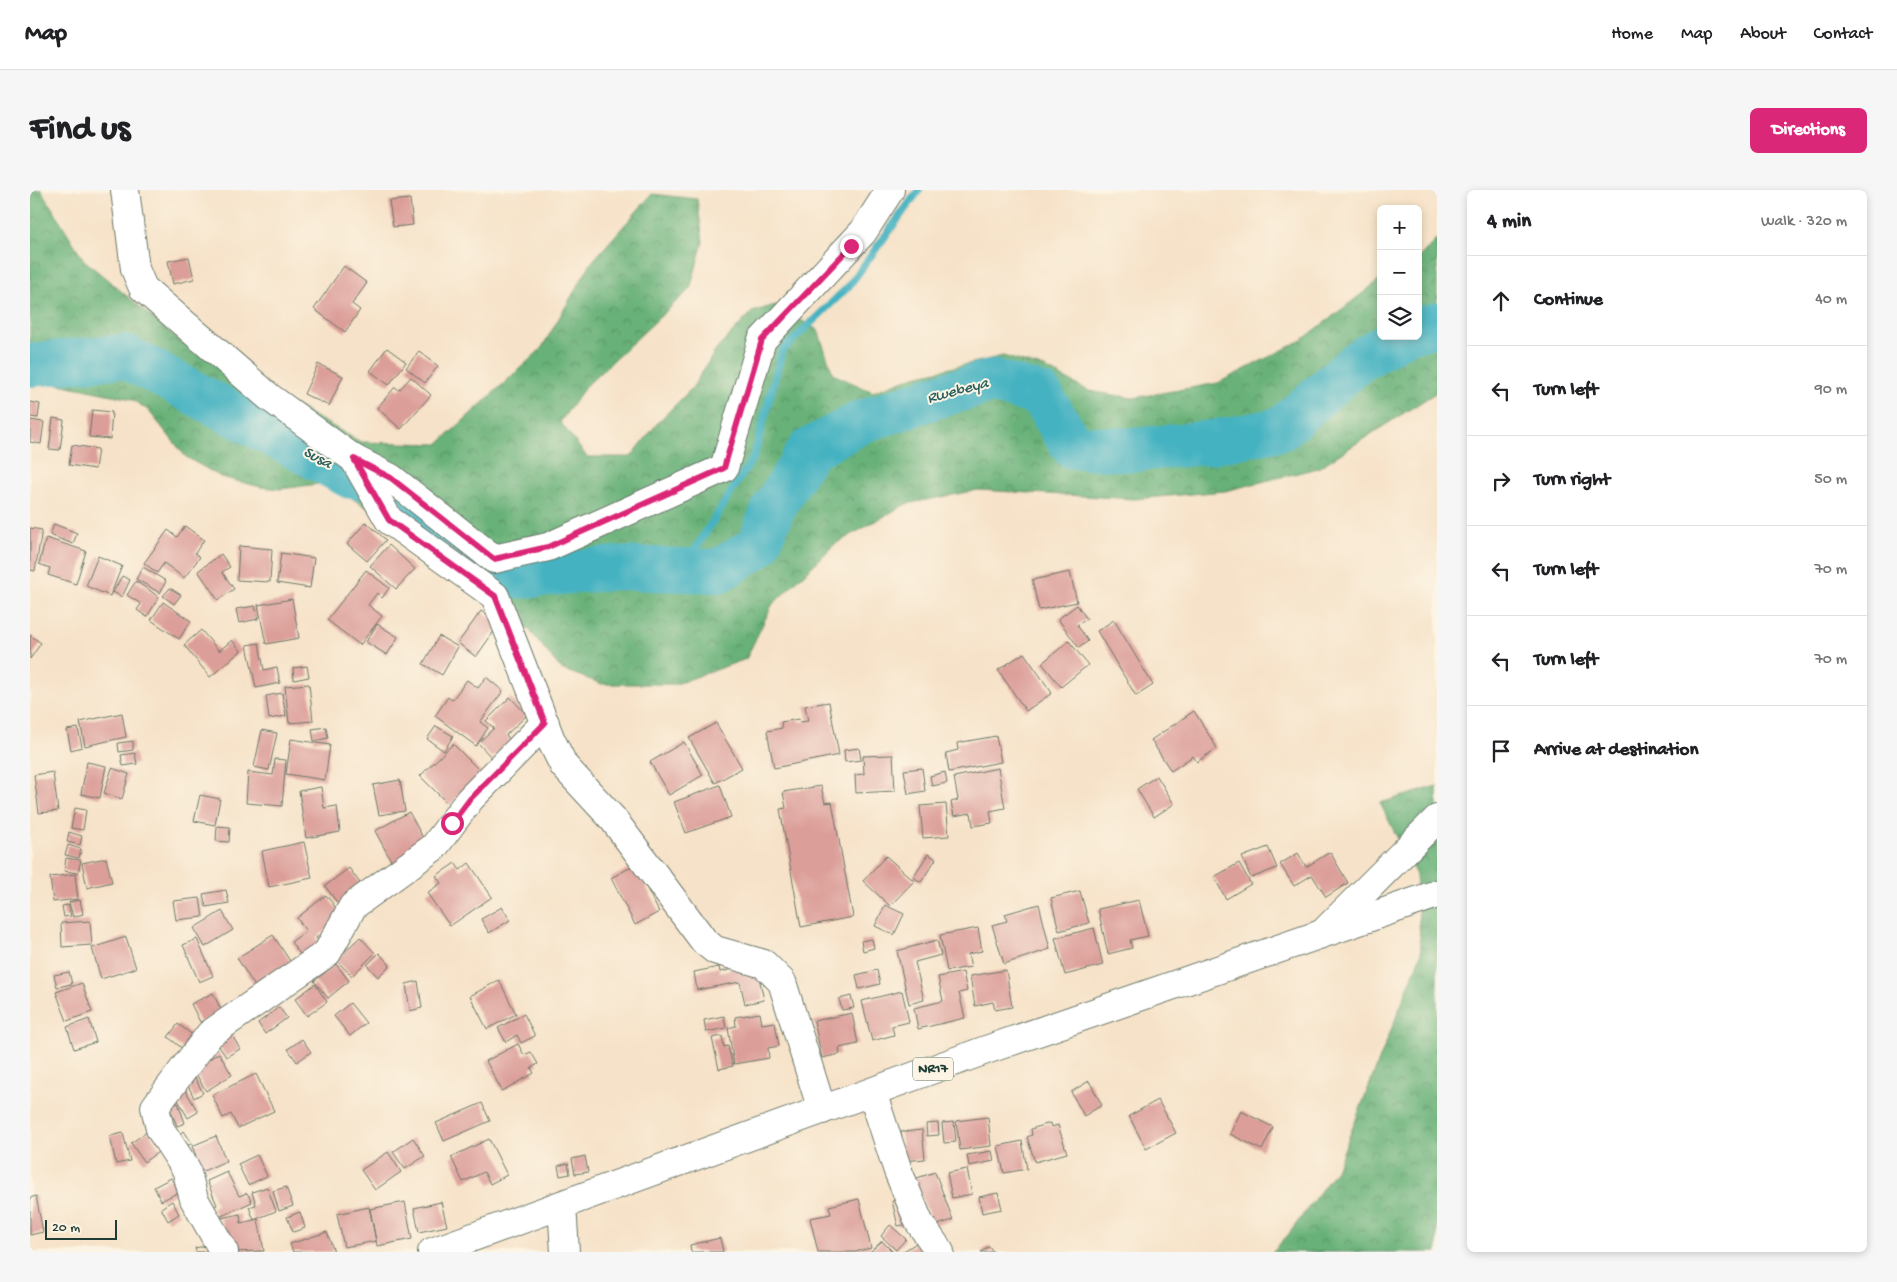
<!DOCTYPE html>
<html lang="en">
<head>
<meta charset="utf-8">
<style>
	body { margin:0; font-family:"Gochi Hand",sans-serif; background:#f6f6f6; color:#202124 }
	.controls { position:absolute; right:15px; top:15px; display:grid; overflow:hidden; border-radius:8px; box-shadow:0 2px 8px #0003 }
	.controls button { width:45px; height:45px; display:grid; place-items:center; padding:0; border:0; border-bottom:1px solid #e0e0e0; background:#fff; color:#202124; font:25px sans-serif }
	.scale { position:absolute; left:15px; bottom:12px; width:72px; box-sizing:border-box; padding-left:5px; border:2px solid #1f3d34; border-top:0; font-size:14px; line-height:18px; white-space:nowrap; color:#1f3d34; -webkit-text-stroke:4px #fcf5e5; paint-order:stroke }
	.stop { position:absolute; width:15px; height:15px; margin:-11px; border:4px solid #db2777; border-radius:50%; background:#fff }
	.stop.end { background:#db2777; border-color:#fff; box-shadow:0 1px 5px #0008 }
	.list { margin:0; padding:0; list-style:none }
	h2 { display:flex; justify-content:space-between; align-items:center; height:65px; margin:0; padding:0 20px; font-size:21px }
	h2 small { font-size:16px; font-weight:400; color:#757577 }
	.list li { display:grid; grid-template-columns:32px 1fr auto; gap:15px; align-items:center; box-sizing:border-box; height:90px; padding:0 20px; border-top:1px solid #e0e0e0 }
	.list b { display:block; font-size:19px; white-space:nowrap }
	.list em { font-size:16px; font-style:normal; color:#757577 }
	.icon { flex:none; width:28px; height:28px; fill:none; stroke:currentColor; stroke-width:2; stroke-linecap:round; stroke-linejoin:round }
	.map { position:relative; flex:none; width:1407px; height:1062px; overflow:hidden; border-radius:8px }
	header { display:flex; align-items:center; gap:30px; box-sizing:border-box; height:70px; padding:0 25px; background:#fff; border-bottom:1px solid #e0e0e0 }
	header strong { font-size:24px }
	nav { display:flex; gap:28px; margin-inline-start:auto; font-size:18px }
	.intro { display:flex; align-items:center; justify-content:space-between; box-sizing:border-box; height:120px; padding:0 30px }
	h1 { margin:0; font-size:35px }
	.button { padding:12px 22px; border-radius:8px; background:#db2777; color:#fff; font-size:18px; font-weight:700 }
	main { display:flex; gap:30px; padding:0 30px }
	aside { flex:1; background:#fff; border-radius:8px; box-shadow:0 2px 8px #0003 }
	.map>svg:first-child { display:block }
	.forest { fill:url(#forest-crowns); stroke:#447756 }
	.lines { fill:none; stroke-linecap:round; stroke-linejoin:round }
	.stream { stroke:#45b2c1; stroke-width:8 }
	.river { stroke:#45b2c1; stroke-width:44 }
	.building { fill:#dc9e99 }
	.minor-casing { stroke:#6a7768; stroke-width:30 }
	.primary-casing { stroke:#6a7768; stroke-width:30 }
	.minor { stroke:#fff; stroke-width:28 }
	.primary { stroke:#fff; stroke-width:28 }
	.route { stroke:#db2777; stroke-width:6 }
	.labels { text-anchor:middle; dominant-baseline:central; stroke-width:4; stroke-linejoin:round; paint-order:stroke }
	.shield { fill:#fcf5e5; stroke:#617469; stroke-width:1 }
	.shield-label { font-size:14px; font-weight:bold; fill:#1f3d34 }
	.water-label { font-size:16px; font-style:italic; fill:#2a605e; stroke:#fcf5e5 }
</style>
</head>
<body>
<header>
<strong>Map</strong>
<nav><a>Home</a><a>Map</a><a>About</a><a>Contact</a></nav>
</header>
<div class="intro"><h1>Find us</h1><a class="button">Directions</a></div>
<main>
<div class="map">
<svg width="1407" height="1062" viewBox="0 0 1407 1062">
	<defs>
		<pattern id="forest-crowns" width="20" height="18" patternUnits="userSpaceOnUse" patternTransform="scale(1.25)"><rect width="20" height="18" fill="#68b178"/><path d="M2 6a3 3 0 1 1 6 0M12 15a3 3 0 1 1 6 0" fill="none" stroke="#559163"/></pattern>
	</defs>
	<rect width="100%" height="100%" fill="#fcf5e5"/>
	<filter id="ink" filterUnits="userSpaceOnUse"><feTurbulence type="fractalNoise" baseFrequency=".02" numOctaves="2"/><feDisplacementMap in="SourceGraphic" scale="10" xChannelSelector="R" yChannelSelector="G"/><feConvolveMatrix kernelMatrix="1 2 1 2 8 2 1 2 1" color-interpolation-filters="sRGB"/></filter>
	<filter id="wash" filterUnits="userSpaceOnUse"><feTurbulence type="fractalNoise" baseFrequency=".0096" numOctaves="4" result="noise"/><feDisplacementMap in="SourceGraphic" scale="20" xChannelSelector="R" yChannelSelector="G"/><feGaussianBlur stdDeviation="1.12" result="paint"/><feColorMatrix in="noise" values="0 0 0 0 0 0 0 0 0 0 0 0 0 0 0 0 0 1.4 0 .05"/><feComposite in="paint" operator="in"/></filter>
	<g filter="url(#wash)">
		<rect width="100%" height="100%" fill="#f6e2c8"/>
		<g class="forest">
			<path d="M0,0H11L54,70L153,153L331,252L408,254L511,159L561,73L622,4L667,9L673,52L660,99L556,196L530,232L557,267H601L629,231L662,198L686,160L722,122L745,115L788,140L803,184L843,202L885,186L973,166L1015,178L1059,201L1103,208L1188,193L1272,150L1351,89V146H1388V68L1407,49V202L1288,278L1195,301L1105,309L948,300L876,314L805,354L742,415L716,469L646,494H572L531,479L492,431L447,404L341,320L307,299L288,294L251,299L231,297L191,287L156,267L118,220L101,209L0,188Z"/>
			<path d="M1407,596V1062H1242L1258,1045L1306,980L1391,764L1386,685L1350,613Z"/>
		</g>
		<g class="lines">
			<path class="stream" d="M652,380L724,266L752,161L818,97L889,0"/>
			<g class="river">
				<path d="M1388,140L1407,134"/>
				<path d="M0,175L95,166L321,287L349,290L400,352L464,389L586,378L689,381L728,356L744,317L779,260L831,232L908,206L962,191L1011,205L1043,257L1105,260L1183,252L1251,239L1330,170L1371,146"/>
			</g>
		</g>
		<g id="blocks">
			<g class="building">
				<path d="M380,9L383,35L363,37L359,11Z"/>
				<path d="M159,67L164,89L143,94L138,71Z"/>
				<path d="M314,76L337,93L322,114L330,120L315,142L284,119Z"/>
				<path d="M357,158L376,172L359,195L340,181Z"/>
				<path d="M389,161L408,176L395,193L376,178Z"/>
				<path d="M288,174L313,186L299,216L274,204Z"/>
				<path d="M381,187L401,205L371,239L347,218L365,197L369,200Z"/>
				<path d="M0,212L10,214L8,228L0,227Z"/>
				<path d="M62,220L82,222L80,249L59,247Z"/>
				<path d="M23,228L34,230L30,260L19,259Z"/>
				<path d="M0,230L14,232L11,254L0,252Z"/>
				<path d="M42,255L68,259L65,279L39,275Z"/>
				<path d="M336,332L356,350L337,371L317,354Z"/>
				<path d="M24,334L47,343L43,354L20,345Z"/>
				<path d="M155,336L174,350L165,363L170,367L154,388L134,373L127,383L114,373L138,340L147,347Z"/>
				<path d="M0,338L12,340L5,381L0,380Z"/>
				<path d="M16,348L56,361L46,394L18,385L20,378L9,374Z"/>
				<path d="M359,355L385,379L366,399L340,376Z"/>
				<path d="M209,356L242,359L240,392L207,390Z"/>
				<path d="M251,363L284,368L280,398L247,393Z"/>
				<path d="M191,364L200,377L192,382L204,399L188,410L168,381Z"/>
				<path d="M68,366L92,376L80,406L56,396Z"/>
				<path d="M113,377L136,391L130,403L106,389Z"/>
				<path d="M336,380L359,398L352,408L347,403L338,415L352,426L330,455L297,430Z"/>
				<path d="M1040,382L1047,412L1009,420L1002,390Z"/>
				<path d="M92,386L100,390L92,407L83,402Z"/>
				<path d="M106,391L129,407L117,427L107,420L111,414L97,405Z"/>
				<path d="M140,398L151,405L144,414L133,406Z"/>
				<path d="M262,409L269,448L236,454L228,415Z"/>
				<path d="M133,412L161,431L149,449L121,430Z"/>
				<path d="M1047,415L1057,429L1047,435L1058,451L1049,458L1028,429Z"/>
				<path d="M225,416L228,429L209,433L206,419Z"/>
				<path d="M451,421L469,434L446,467L428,453Z"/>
				<path d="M1084,430L1123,495L1106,506L1067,441Z"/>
				<path d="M347,434L368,447L357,465L336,452Z"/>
				<path d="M171,440L189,461L202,450L211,461L180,487L154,455Z"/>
				<path d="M0,445L11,453L0,469Z"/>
				<path d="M409,446L428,457L412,485L393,474Z"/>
				<path d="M1039,451L1058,475L1031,497L1012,473Z"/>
				<path d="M229,453L234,480L247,477L250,493L226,498L217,455Z"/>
				<path d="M994,463L1022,503L996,521L968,480Z"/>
				<path d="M277,476L279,487L264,490L263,478Z"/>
				<path d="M456,487L473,501L450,532L458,538L446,556L405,526L418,507L422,510L437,490L448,498Z"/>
				<path d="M279,494L283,531L259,533L255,496Z"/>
				<path d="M252,503L256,526L239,529L236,506Z"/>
				<path d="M480,507L497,525L476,545L480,550L462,568L448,553L464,538L456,531Z"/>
				<path d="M799,512L809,565L744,578L737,541L752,538L751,532L769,529L770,532L778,531L775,516Z"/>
				<path d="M1164,521L1187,558L1167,572L1163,566L1141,581L1121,550Z"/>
				<path d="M92,523L96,547L55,556L50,532Z"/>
				<path d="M686,533L712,578L685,593L659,548Z"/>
				<path d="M406,536L423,546L414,561L397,549Z"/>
				<path d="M296,537L298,548L284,551L282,539Z"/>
				<path d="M48,538L52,557L41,560L37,540Z"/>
				<path d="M232,540L247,543L239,580L224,577Z"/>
				<path d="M966,546L971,572L919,582L916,563L928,560L927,553Z"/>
				<path d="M261,549L300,555L295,590L256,584Z"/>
				<path d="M103,551V560L89,562L88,553Z"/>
				<path d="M654,552L673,585L639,605L620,572Z"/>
				<path d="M423,554L452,583L419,615L390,586Z"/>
				<path d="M829,558L831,570L815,572L814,560Z"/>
				<path d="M105,563L107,574L93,576L91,565Z"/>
				<path d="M863,565L865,601L826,603L825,585L834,584L833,566Z"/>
				<path d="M245,569L256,570L252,616L216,613L218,582L243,585Z"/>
				<path d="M57,572L76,576L70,608L51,604Z"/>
				<path d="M82,578L99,584L92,609L74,603Z"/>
				<path d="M892,578L895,601L878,604L874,580Z"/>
				<path d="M968,578L975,618L960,621L962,633L943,636L941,623L924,626L921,612L928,610L924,587Z"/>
				<path d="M23,582L28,621L9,623L4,585Z"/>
				<path d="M915,582L917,593L902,596L900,586Z"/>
				<path d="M1127,586L1144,614L1124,627L1107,599Z"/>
				<path d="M370,590L375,621L349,625L343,595Z"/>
				<path d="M690,595L701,627L656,643L644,612Z"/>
				<path d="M791,596L795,613L802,612L823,727L771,737L750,619L756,618L753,602Z"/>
				<path d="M291,597L294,618L307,616L310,642L276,648L269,601Z"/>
				<path d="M170,605L190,609L185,635L164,631Z"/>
				<path d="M916,614L919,646L893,648L890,616Z"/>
				<path d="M45,618L56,620L53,640L41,638Z"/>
				<path d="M379,622L398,657L364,676L345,641Z"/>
				<path d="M187,636L200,637L199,652L186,651Z"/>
				<path d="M39,642L52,646L50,655L37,652Z"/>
				<path d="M274,652L282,688L239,697L232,661Z"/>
				<path d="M38,655L51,659L49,668L35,665Z"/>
				<path d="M1238,657L1247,678L1221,688L1212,667Z"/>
				<path d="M1300,662L1318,693L1296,707L1282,685L1264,696L1250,674L1268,663L1276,677Z"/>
				<path d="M898,664L906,669L891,692L883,687Z"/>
				<path d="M856,666L884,691L860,716L833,691Z"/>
				<path d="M36,668L51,670L48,683L34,681Z"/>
				<path d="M76,668L82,692L57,698L52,673Z"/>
				<path d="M425,673L430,680L439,673L462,707L420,736L397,703L411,693L406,686Z"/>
				<path d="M1209,673L1221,694L1196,709L1184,687Z"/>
				<path d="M605,675L629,722L605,735L581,688Z"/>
				<path d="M319,678L332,696L308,714L295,696Z"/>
				<path d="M45,684L48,709L23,712L20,687Z"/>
				<path d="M196,700L199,713L176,717L173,704Z"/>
				<path d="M1050,701L1059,733L1029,741L1021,708Z"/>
				<path d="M296,705L313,727L286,748L293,757L275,771L261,752L276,741L267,728Z"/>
				<path d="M170,708L173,727L146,730L143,711Z"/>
				<path d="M50,710L53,724L43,727L39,712Z"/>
				<path d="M1109,710L1118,746L1100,750L1102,758L1078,764L1068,719Z"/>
				<path d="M1009,714L1020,759L974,774L962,735L977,731L975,724Z"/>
				<path d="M38,715L41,726L34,727L32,716Z"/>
				<path d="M855,715L874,724L864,745L845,736Z"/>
				<path d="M472,717L480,730L459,743L451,729Z"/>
				<path d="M192,721L203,740L175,757L164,738Z"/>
				<path d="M60,731L62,755L32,757L31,733Z"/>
				<path d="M948,738L952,761L938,764L941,777L917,781L910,745Z"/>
				<path d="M1064,738L1073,775L1035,785L1025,748Z"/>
				<path d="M243,745L262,774L226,798L207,768Z"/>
				<path d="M96,747L106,778L71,789L62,758Z"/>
				<path d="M330,747L345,763L322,786L306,770Z"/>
				<path d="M167,749L183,786L169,792L153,755Z"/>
				<path d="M842,749L844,758L833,761L831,751Z"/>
				<path d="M907,750L911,765L885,772L894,810L879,814L867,761Z"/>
				<path d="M349,763L360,775L348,787L337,775Z"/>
				<path d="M306,774L319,791L298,808L284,791Z"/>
				<path d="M726,774L734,810L715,814L710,792L667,800L664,782L689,777L690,782Z"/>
				<path d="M847,780L850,794L829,799L826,785Z"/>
				<path d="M976,780L982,817L965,820L963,812L945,816L940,786Z"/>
				<path d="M39,782L42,794L27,797L24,785Z"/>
				<path d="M933,782L937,801L929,803L935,828L888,839L884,818L913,811L908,787Z"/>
				<path d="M469,790L486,824L457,839L440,806Z"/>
				<path d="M388,791L392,818L380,821L376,794Z"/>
				<path d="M52,793L62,822L37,831L26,802Z"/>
				<path d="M285,794L297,812L277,826L265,809Z"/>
				<path d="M872,801L879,832L862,836L864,845L842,851L832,811Z"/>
				<path d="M183,803L192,822L170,832L161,814Z"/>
				<path d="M821,806L824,818L812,820L809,809Z"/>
				<path d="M320,813L336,833L320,846L304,826Z"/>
				<path d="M249,817L257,828L235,844L228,833Z"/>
				<path d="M730,823L732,834L745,832L749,856L738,858L739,868L704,874L698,838L706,836L705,827Z"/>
				<path d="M822,823L828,854L809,858L810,864L792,868L784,831Z"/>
				<path d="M494,824L505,846L491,853L487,845L476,852L468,838Z"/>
				<path d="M694,826L696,838L676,842L674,830Z"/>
				<path d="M59,829L66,852L44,859L37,837Z"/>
				<path d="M148,834L164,846L153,859L138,847Z"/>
				<path d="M202,845L210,859L196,867L187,853Z"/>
				<path d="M692,846L694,857L698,856L703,876L689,879L682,848Z"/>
				<path d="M272,849L281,862L267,872L258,859Z"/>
				<path d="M488,854L494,865L501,862L508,874L501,878L504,883L472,901L456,871Z"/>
				<path d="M189,863L202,885L176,901L163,879Z"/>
				<path d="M226,884L244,921L208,938L201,924L193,928L182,905Z"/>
				<path d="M164,886L173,903L164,908L156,891Z"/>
				<path d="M1059,891L1072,915L1054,926L1041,902Z"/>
				<path d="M153,896L168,922L158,928L143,901Z"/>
				<path d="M1128,910L1146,943L1116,959L1099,926Z"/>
				<path d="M148,913L155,933L147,936L139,916Z"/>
				<path d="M452,913L460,931L414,951L406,933Z"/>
				<path d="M1211,921L1243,937L1232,960L1200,944Z"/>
				<path d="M958,927L961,956L930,960L926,931Z"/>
				<path d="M924,932L926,952L914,953L912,933Z"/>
				<path d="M908,933L909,945L897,946L896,934Z"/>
				<path d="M1020,933L1021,937L1028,935L1037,963L1005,972L997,947L1002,945L1001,939Z"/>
				<path d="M892,940L895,969L873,971L871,942Z"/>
				<path d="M118,941L131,960L114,972L101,953Z"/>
				<path d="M154,941L162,953L150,960L143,948Z"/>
				<path d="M93,943L100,971L86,974L80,946Z"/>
				<path d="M186,946L196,971L173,981L171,978L166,980L161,968L166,966L162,956Z"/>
				<path d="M383,948L395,966L375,979L363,962Z"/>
				<path d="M459,949L477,985L460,994L454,982L433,992L421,967Z"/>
				<path d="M992,951L997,979L974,983L968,956Z"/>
				<path d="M962,961L964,971L939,976L937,965Z"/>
				<path d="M358,962L371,982L345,1000L331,980Z"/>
				<path d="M227,965L237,986L218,995L208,974Z"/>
				<path d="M555,966L558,982L545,984L542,969Z"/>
				<path d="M538,973L540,984L530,986L528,976Z"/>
				<path d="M937,979L942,1004L922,1008L917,983Z"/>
				<path d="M197,982L209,1006L217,1003L222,1012L187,1028L182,1018L187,1015L177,991Z"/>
				<path d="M905,982L923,1030L904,1036L884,989Z"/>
				<path d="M141,988L149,1002L131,1011L124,997Z"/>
				<path d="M237,997L246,1021L224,1030L219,1017L226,1015L222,1002Z"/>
				<path d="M256,997L263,1016L249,1021L243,1001Z"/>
				<path d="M968,1003L972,1019L952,1023L949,1007Z"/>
				<path d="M6,1006L13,1042L0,1045V1008Z"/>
				<path d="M873,1008L879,1034L868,1036L862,1011Z"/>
				<path d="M829,1009L841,1058L825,1062H788L780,1028L801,1024L799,1016Z"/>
				<path d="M142,1011L149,1024L138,1031L131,1018Z"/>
				<path d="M375,1012L382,1049L347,1056L340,1019Z"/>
				<path d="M411,1012L417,1036L389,1042L384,1018Z"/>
				<path d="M339,1017L346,1051L314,1057L307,1024Z"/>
				<path d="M270,1022L275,1038L263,1042L257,1027Z"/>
				<path d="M210,1024L211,1033L228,1029L234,1061L197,1062L191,1028Z"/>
				<path d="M860,1035L876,1049L866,1060L851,1046Z"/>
				<path d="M297,1042L304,1062H263L260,1054Z"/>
				<path d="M690,1048L693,1062H661L660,1055Z"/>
				<path d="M852,1051L863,1062H840Z"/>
				<path d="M888,1052L894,1062H872Z"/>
				<path d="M186,1054L188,1062H166L165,1058Z"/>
				<path d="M959,1056L963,1062H951Z"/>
			</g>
		</g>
	</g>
	<g filter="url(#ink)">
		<use href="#blocks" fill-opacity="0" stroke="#6a7768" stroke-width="1"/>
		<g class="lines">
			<g class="minor-casing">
				<g id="minor">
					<path d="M95,0L105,79L113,98L239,207L324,269L361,288L464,369L518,357L694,278L732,150L833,42L860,0"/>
					<path d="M324,269L359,330L465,406L521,550L534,576L583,629L674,751L685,760L734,774L752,792L792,920"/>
					<path d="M1295,741L1407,629"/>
					<path d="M842,902L868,981L889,1032L910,1062"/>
					<path d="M532,1015L535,1062"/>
					<path d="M194,1062L164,1009L156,979L130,939L125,917L180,844L297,763L323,716L404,657L440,609L515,533"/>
				</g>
			</g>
			<g class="primary-casing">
				<path id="primary" d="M402,1062L956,860L1407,704"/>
			</g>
			<use href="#minor" class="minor"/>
			<use href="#primary" class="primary"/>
		</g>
	</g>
	<g class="lines" filter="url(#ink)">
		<path class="route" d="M422,633L440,609L515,533L465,406L359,330L324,269L361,288L464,369L518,357L694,278L732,150L821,56"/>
	</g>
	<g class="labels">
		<rect class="shield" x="883" y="867.5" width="40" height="23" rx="4"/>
		<g class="shield-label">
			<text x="903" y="879">NR17</text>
		</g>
		<g class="water-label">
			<text transform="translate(928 202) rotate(-15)">Rwebeya</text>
			<text transform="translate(287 269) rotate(28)">Susa</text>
		</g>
	</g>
</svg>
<div class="controls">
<button>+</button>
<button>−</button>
<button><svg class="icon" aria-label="layers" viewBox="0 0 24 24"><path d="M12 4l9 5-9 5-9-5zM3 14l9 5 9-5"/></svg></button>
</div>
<div class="scale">20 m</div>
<div class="stop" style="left:422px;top:633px"></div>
<div class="stop end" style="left:821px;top:56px"></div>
</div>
<aside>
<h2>4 min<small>Walk · 320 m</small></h2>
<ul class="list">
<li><svg class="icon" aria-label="ahead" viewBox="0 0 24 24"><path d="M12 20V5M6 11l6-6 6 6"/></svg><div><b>Continue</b></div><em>40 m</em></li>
<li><svg class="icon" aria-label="left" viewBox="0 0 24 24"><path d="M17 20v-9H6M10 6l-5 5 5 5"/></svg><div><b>Turn left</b></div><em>90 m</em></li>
<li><svg class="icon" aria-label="right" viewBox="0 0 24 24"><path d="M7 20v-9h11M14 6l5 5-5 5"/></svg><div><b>Turn right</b></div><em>50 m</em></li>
<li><svg class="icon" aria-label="left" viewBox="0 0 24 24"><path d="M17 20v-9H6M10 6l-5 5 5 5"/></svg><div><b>Turn left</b></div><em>70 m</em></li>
<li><svg class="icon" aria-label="left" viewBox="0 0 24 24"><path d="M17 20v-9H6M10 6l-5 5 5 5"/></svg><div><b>Turn left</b></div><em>70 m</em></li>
<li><svg class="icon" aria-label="arrive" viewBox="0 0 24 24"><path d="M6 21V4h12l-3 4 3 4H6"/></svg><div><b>Arrive at destination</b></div></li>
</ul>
</aside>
</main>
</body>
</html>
